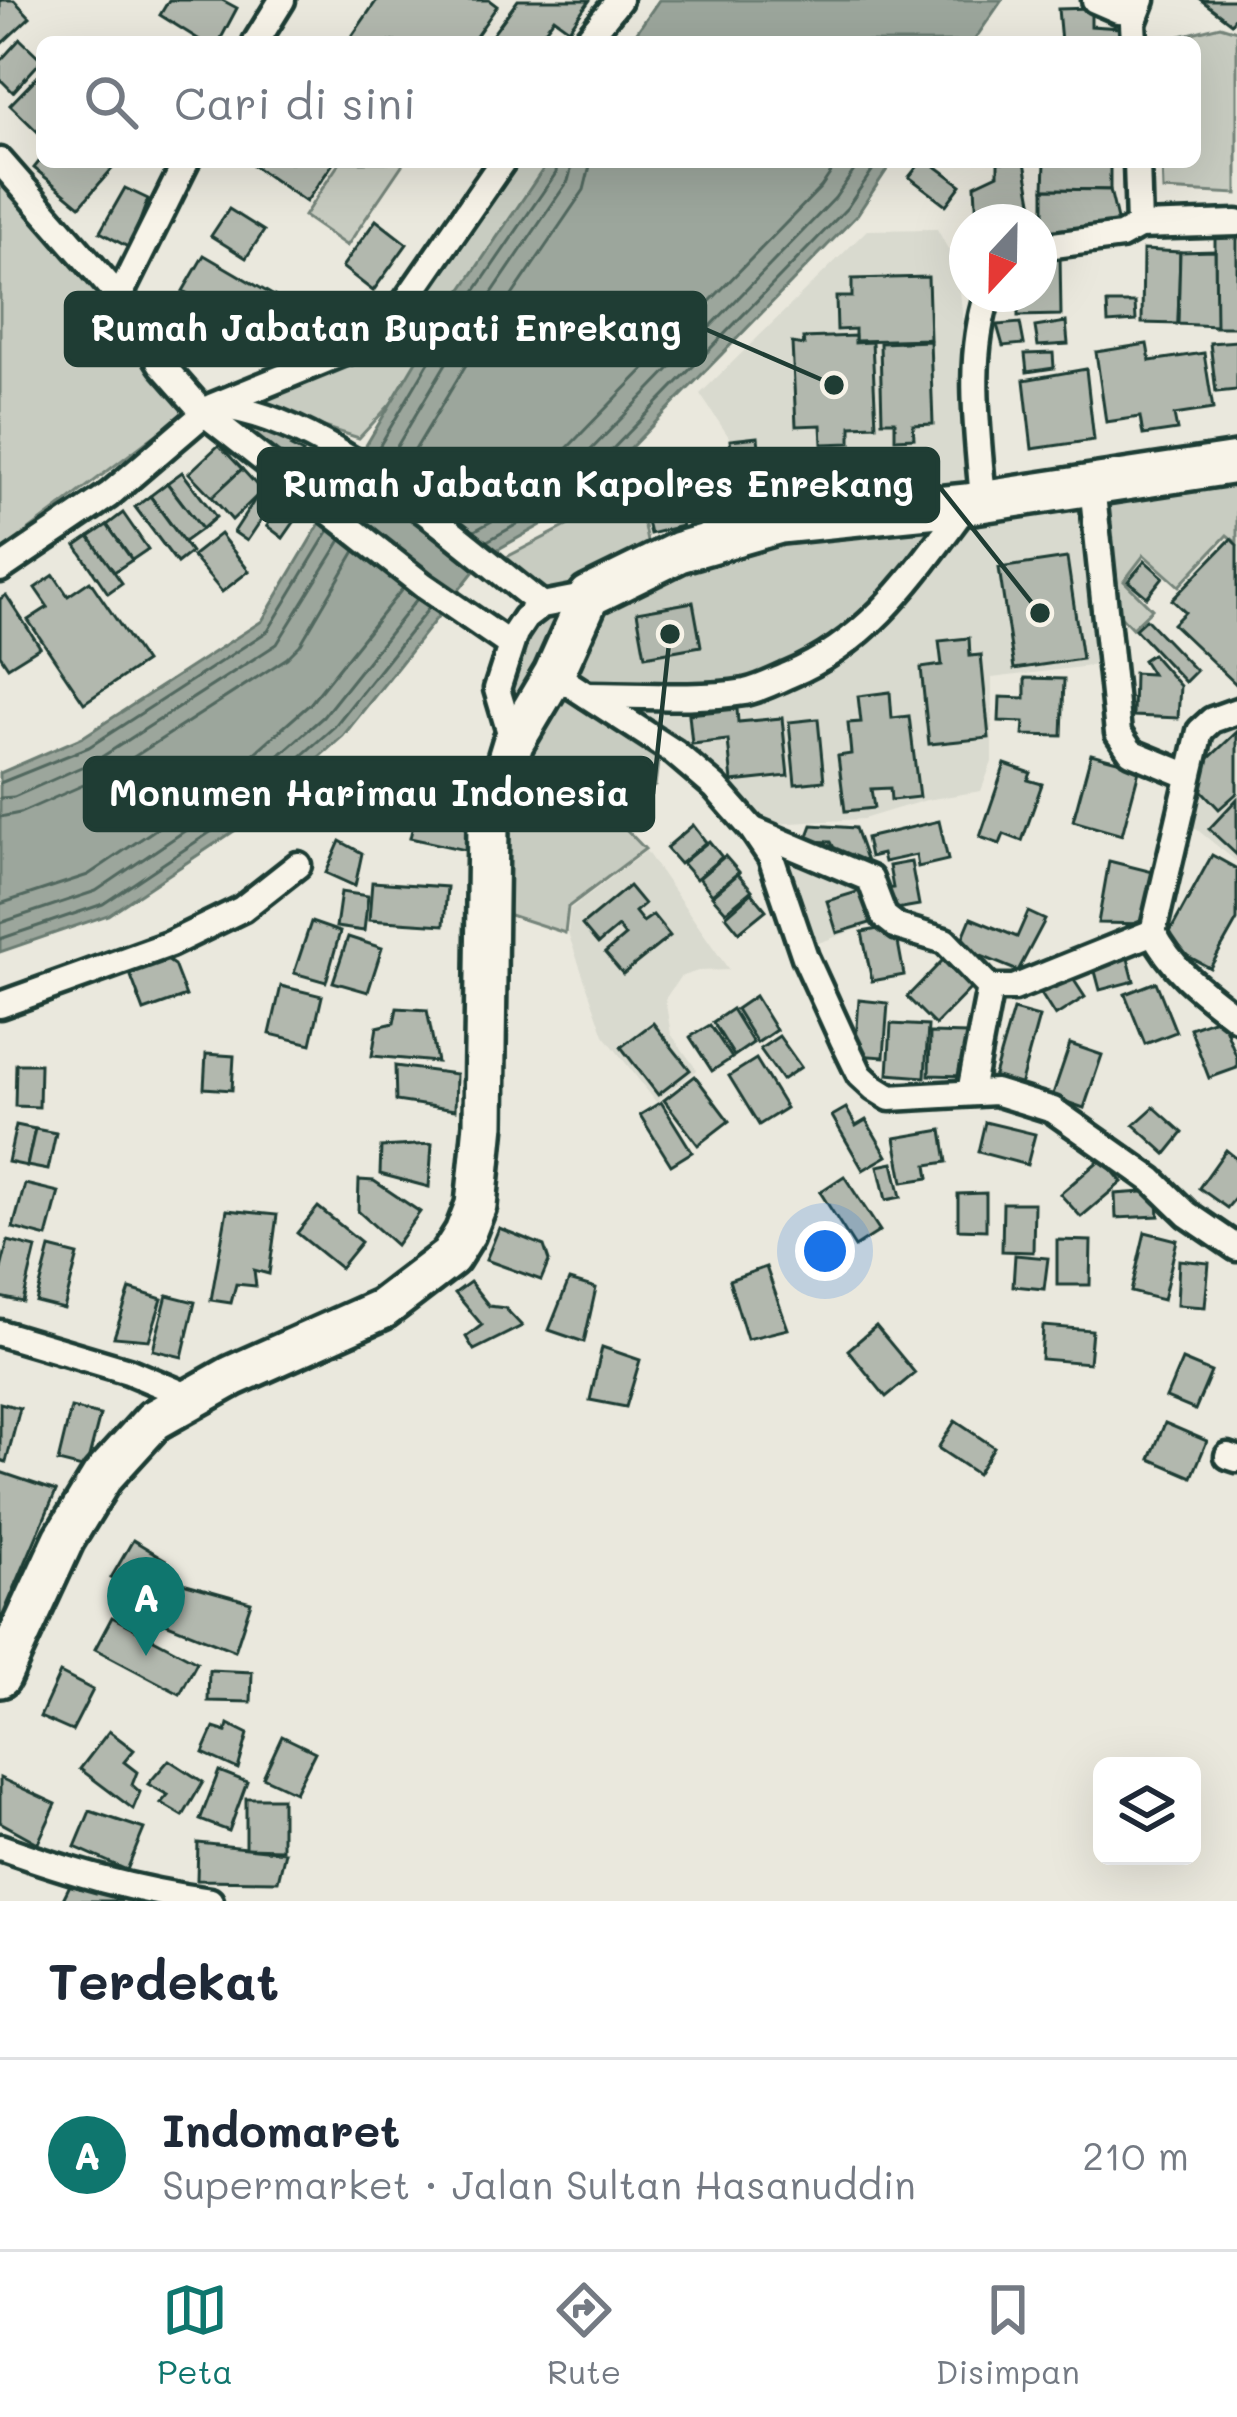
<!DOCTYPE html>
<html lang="id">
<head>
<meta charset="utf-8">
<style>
	body { margin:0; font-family:Mali,sans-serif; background:#f6f6f7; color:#1f2937 }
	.controls { position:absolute; right:36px; bottom:36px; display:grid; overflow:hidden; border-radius:18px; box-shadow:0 12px 48px #0002 }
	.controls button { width:108px; height:108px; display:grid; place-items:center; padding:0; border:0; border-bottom:3px solid #e0e1e3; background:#fff; color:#1f2937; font:60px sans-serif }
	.compass { position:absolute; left:949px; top:204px; width:108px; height:108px; border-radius:50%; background:#fff; box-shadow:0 12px 48px #0002; rotate:202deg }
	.you { position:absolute; left:825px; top:1251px; width:42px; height:42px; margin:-30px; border:9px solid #fff; border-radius:50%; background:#1a73e8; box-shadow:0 0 0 18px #1a73e833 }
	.badge { display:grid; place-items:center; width:78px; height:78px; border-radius:50%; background:#0f766e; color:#fff; font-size:39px; font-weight:700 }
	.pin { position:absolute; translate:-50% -99px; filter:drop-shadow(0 3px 6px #0008) }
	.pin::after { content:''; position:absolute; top:63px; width:42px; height:36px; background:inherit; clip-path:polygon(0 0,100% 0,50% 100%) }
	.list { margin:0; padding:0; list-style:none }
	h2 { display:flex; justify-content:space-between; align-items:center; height:156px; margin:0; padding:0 48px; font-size:51px }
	h2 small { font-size:39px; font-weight:400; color:#747a83 }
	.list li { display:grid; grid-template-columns:78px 1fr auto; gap:36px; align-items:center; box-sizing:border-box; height:192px; padding:0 48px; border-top:3px solid #e0e1e3 }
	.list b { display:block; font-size:45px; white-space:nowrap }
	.list p { margin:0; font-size:39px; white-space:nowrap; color:#747a83 }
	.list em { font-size:39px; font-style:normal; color:#747a83 }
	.icon { flex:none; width:66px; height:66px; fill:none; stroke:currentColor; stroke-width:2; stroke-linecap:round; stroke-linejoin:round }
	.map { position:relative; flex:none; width:1237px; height:1901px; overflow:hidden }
	.search { position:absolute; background:#fff; box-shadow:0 12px 48px #0002; left:36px; right:36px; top:36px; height:132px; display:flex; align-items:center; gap:30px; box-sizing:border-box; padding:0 42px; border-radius:18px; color:#747a83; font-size:45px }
	.sheet { height:348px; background:#fff }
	nav { display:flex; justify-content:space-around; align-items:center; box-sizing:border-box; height:168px; border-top:3px solid #e0e1e3; background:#fff; font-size:33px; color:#747a83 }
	nav a { display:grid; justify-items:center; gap:6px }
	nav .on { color:#0f766e }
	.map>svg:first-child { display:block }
	.built { fill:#d9dacf }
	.green { fill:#c8ccc1; stroke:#74847a; stroke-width:3 }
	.water { fill:#9ca69c; stroke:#6a7c72; stroke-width:3 }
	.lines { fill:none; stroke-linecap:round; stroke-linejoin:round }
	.shore { stroke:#51675e; stroke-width:3 }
	.building { fill:#b2b8ae; stroke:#1f3d34; stroke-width:3 }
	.minor-casing { stroke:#1f3d34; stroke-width:33 }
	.trunk-casing { stroke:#1f3d34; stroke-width:48 }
	.minor { stroke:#f7f3e8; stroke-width:24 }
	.trunk { stroke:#f7f3e8; stroke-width:39 }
	.leader { fill:none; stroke:#1f3d34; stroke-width:4.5 }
	.callout-dot { fill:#1f3d34; stroke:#f7f3e8; stroke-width:4.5 }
	.callout { fill:#1f3d34; stroke:#1f3d34; stroke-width:4.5 }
	.callout-label { font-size:36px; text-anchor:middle; font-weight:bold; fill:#fff }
</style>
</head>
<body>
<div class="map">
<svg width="1237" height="1901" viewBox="0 0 1237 1901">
	<rect width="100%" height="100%" fill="#eae8dd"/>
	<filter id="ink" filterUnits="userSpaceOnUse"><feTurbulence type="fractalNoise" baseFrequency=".00833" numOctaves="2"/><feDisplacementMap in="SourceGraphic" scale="24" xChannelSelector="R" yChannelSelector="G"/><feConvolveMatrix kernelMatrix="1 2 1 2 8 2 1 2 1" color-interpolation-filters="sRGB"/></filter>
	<g filter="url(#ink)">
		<g class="built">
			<path d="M937,229L958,267L963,324L967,469L955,500L786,522L700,394L867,230Z"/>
			<path d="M1100,493L1114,663L992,678V762L981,791L926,800L863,819L755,825L610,704L966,516Z"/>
			<path d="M1237,717V862L1184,819L1204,736Z"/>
			<path d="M754,830L869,880L889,924L861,928L801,949Z"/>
			<path d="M646,851L729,970L698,971L680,977L665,999L671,1034L697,1070L656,1102L604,1035L568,933L570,909Z"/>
		</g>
		<g class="green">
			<path d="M1220,26L1237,31V194L1163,190L1162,162H1195V42H1156Z"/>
			<path d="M340,162H404L347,246L304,216Z"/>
			<path d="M516,162H578L445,345L359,438L251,404L369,355L430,291Z"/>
			<path d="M0,179L194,406L0,552Z"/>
			<path d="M1237,470V543L1227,535L1179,586L1144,555L1124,581L1152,609L1132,628L1116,611L1107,492Z"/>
			<path d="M626,478L643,521L650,557L538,602L501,560L586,516Z"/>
			<path d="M955,510L857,630L745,687L584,691L569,678L596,616L646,578L743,538Z"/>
			<path d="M573,609L513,725L503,702L526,622Z"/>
			<path d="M565,693L659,753L655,786L633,794L624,810L623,826L645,849L568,907L565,933L510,915L497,890L522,744Z"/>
		</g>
		<g class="water">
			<path d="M659,0H1002L973,42H630Z"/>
			<path d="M548,162H892L857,215L573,507L486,556L343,736L237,829L108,915L0,952V773L83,737L262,621L435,329Z"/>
		</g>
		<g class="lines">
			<g class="shore">
				<path d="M373,457L445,335L556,173L557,162"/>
				<path d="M386,465L458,343L568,181L573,162"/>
				<path d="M400,475L473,353L584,190L591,162"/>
				<path d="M459,520L545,471L821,187L838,162"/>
				<path d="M474,531L557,485L835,198L860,162"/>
				<path d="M487,541L566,497L847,208L878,162"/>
				<path d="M0,783L89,747L268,631L329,530"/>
				<path d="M0,798L14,797L97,760L277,644L341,540"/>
				<path d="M0,817L20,813L106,775L287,658L300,645L355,551"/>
				<path d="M0,904L88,875L209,793L310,704L403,588"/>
				<path d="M0,923L96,891L220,807L323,717L417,599"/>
				<path d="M0,939L103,904L230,819L334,727L429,608"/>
			</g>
		</g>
		<g class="building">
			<path d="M0,0H14L30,17L0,45Z"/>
			<path d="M169,0H222L237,8L219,42H203L160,15Z"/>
			<path d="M377,0H489L497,6L472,42H348Z"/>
			<path d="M518,0H590L569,29L554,18L536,42H487Z"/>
			<path d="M1201,0H1237V15L1231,23Z"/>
			<path d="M1091,8V26L1120,28L1121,42H1061L1058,9Z"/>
			<path d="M20,39L42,60L13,92L0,79V61Z"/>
			<path d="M42,72V136L10,105Z"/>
			<path d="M42,158V162H118L80,206L34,168Z"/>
			<path d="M248,162H334L306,202Z"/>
			<path d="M921,162H930L961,185L946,205L909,177Z"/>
			<path d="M998,162H1025L1033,207L998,211L999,222H977L975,185L998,174Z"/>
			<path d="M1045,162H1110V190L1044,189Z"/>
			<path d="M125,188L148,199L130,248L100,232Z"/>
			<path d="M1044,189L1110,190L1119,228L1044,231Z"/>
			<path d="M229,209L264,231L246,258L211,236Z"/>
			<path d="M376,220L407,244L373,291L342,267Z"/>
			<rect x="1215" y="237" width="22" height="90"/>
			<path d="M1143,250L1180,252L1178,324L1142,323Z"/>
			<path d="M1215,251L1216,326L1178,324L1180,252Z"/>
			<path d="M204,255L281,300L245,361L204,337L219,312L183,291Z"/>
			<path d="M1060,255L1061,315L1018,316V294H1039V264Z"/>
			<path d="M928,277L930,339L855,341V329L837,330L836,297H852V279Z"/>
			<path d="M1107,303H1135L1136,321L1108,323Z"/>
			<path d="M1066,322L1068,344L1038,346L1035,327Z"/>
			<path d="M1020,323L1024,344L1003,346L997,325Z"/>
			<path d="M855,336V343L872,342L876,425L851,426V443L822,444L821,425L796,426L792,343L804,345L803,338Z"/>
			<path d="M930,341L933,424L913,425L914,438L895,439V421H882L880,343Z"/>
			<path d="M1237,341V390L1216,392L1210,343Z"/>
			<path d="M1147,344L1150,361L1204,353L1213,409L1174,415L1177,430L1143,435L1140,417L1106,422L1096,352Z"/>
			<path d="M1053,353L1054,368L1027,372L1025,354Z"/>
			<path d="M1086,369L1094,440L1032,449L1024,380Z"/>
			<path d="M252,419L299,440L291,447L303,453L293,469L244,435Z"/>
			<path d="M758,437L761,469L734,472L730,440Z"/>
			<path d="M219,445L242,469L212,497L189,473Z"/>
			<path d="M731,466L741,497L727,502L732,516L706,525L702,511L686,516L675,484Z"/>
			<path d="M242,469L262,491L232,520L212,497Z"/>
			<path d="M182,472L216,517L202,529L167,483Z"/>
			<path d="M670,477L682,526L650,534L638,485Z"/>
			<path d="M167,483L202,529L184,542L150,496Z"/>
			<path d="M290,493L306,505L283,538L267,526Z"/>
			<path d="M150,496L191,552L177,563L135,507Z"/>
			<path d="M256,498L270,507L247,541L234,532Z"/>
			<path d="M123,513L148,549L132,560L107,525Z"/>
			<path d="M107,525L132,560L114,572L89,537Z"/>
			<path d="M220,534L249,571L222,592L192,556Z"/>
			<path d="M89,537L122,583L108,593L76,546Z"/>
			<path d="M1231,539L1237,545V685L1173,624L1185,612L1172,600Z"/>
			<path d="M1067,558L1082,659L1014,669L999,568Z"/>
			<path d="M1145,561L1163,577L1147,597L1128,581Z"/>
			<path d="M54,575L68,596L90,581L145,662L84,703L28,620L48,607L35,588Z"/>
			<path d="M6,595L40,647L8,667L0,655V599Z"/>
			<path d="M693,602L701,646L645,656L637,612Z"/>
			<path d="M1146,619L1196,671L1185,682L1135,629Z"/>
			<path d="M969,638L970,656L981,655L989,738L929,744L921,668L942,665L939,641Z"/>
			<path d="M1152,654L1180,686L1178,718L1133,716L1134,673L1152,674L1143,660Z"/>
			<path d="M1025,678L1064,679L1062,736L1023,735L1024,722L999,721L1000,697L1025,698Z"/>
			<path d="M890,692L892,718L909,716L919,797L891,800L890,788L871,789L874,808L845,811L838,756L851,754L848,723L861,722L858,696Z"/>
			<path d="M737,709L738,722L782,718L788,776L732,782L728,740L692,744L689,714Z"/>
			<path d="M818,719L824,781L795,784L789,722Z"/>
			<path d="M1237,732V793L1219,809L1189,777Z"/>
			<path d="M1091,754L1140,767L1122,835L1073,821Z"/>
			<path d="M1005,764L1031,773L1028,780L1042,784L1022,841L1004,834L1000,844L980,837Z"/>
			<path d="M1237,799V855L1209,829Z"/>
			<path d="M418,804L474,814L470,851L410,838Z"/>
			<path d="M939,821L948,860L918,867L916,855L884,862L882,854L870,857L866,838Z"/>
			<path d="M693,825L706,842L680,864L666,848Z"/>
			<path d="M812,825L855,828L866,859L843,866L831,842L806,841Z"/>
			<path d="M340,841L362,853L355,886L326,873Z"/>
			<path d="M709,841L722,857L696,879L682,863Z"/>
			<path d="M1212,855L1237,869V920L1210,968L1164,943Z"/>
			<path d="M725,856L739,872L712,894L699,878Z"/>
			<path d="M1109,861L1161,874L1149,924L1098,923Z"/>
			<path d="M911,862L919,905L885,911L881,890L893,888L889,866Z"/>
			<path d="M738,874L752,890L726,912L712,896Z"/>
			<path d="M372,882L447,887L444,925L369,920Z"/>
			<path d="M629,886L644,904L635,912L643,922L653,915L670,936L623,974L605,953L625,936L618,927L598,944L582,925Z"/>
			<path d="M870,888L880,920L837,933L827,901Z"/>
			<path d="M341,892L368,896L364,931L336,927Z"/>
			<path d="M752,893L766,910L739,932L726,916Z"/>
			<path d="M1028,912L1045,920L1018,971L959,947L971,918L1017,937Z"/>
			<path d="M311,922L340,932L326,982L294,973Z"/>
			<path d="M895,926L904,975L872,981L862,932Z"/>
			<path d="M348,937L382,948L368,992L333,982Z"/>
			<path d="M1126,951L1134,981L1100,990L1092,960Z"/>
			<path d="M161,956L174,965L186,996L144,1011L128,968Z"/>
			<path d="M945,958L973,986L935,1025L907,997Z"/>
			<path d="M1068,971L1085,997L1055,1016L1038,989Z"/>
			<path d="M1156,982L1176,1032L1145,1044L1125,994Z"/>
			<path d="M281,986L322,996L311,1044L270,1034Z"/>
			<path d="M755,996L776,1030L757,1043L736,1009Z"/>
			<path d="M859,1000L888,1003L884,1057L855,1055Z"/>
			<path d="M397,1008L427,1010L437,1062L372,1056L377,1027L394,1023Z"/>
			<path d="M732,1009L753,1043L734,1056L713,1022Z"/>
			<path d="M1013,1010L1039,1017L1020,1086L993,1079Z"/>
			<path d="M1221,1017L1237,1058V1068L1209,1078L1190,1028Z"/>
			<path d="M653,1023L690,1070L658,1095L621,1047Z"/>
			<path d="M891,1024L928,1026L925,1077L888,1074Z"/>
			<path d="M710,1025L732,1058L712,1071L690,1037Z"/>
			<path d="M930,1033L967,1034V1076L929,1075Z"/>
			<path d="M779,1036L801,1067L782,1080L760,1049Z"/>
			<path d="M1070,1044L1102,1055L1084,1108L1052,1097Z"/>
			<path d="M206,1054L234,1056L232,1090L204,1088Z"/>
			<path d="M756,1059L786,1108L759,1125L729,1076Z"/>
			<path d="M16,1064H40L39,1107L15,1106Z"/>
			<path d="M395,1066L456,1074L455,1110L396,1101Z"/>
			<path d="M695,1076L729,1121L698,1145L664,1100Z"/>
			<path d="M661,1102L692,1152L671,1165L640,1115Z"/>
			<path d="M1154,1107L1183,1133L1166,1154L1134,1125Z"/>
			<path d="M846,1108L856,1126L866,1120L887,1156L863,1170L832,1116Z"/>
			<path d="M985,1122L1035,1134L1027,1165L978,1152Z"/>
			<path d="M16,1125L35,1129L27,1166L8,1162Z"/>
			<path d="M35,1129L56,1133L48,1170L27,1166Z"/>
			<path d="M942,1130L947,1162L927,1165L929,1178L903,1182L895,1138Z"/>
			<path d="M432,1144L429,1187L380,1174L381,1147Z"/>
			<path d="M1226,1150L1237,1159V1196L1227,1208L1199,1188Z"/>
			<path d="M1102,1158L1122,1182L1081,1217L1060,1194Z"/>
			<path d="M893,1163L901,1197L886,1200L878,1166Z"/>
			<path d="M844,1176L880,1231L855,1247L820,1192Z"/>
			<path d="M359,1180L374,1181L420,1212L396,1245L358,1211Z"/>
			<path d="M25,1184L59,1192L47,1237L13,1228Z"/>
			<path d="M1157,1191L1159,1216L1116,1218L1115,1194Z"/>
			<path d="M986,1193V1230L958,1229V1194Z"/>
			<path d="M1003,1203H1034L1033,1252L1002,1251Z"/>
			<path d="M318,1207L361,1242L340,1268L297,1233Z"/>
			<path d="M227,1210L277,1215L269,1274L254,1270L256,1286L236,1284L231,1303L211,1300Z"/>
			<path d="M499,1228L544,1246L549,1261L541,1280L486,1260Z"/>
			<path d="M1145,1232L1177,1240L1163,1300L1131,1292Z"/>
			<path d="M1057,1240L1091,1241L1090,1285H1057Z"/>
			<path d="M8,1241L36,1248L23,1302L0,1297V1273Z"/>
			<path d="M50,1248L78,1255L64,1309L36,1302Z"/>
			<path d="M1015,1255L1048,1258L1044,1289L1013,1286Z"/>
			<path d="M1179,1260L1209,1263L1205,1307L1177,1305Z"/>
			<path d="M766,1267L788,1329L747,1339L729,1280Z"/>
			<path d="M569,1280L596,1288L584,1342L549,1330Z"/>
			<path d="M470,1282L489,1306L505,1308L522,1326L474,1350L466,1337L482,1325L455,1293Z"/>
			<path d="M130,1289L162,1299L149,1340L114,1337Z"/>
			<path d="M167,1295L195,1302L182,1357L153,1350Z"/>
			<path d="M876,1326L915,1373L886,1397L848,1350Z"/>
			<path d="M1043,1326L1092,1330L1089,1363L1041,1359Z"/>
			<path d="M602,1347L640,1360L626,1407L590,1400Z"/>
			<path d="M1182,1360L1211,1372L1195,1410L1166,1398Z"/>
			<path d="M0,1403L20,1408L6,1462L0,1460Z"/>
			<path d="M71,1408L100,1415L86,1469L58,1462Z"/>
			<path d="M955,1421L994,1447L977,1474L938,1448Z"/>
			<path d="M1165,1423L1207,1441L1192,1477L1150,1459Z"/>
			<path d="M0,1472L56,1491L0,1622Z"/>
			<path d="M133,1540L166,1560L143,1597L111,1578Z"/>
			<path d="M179,1582L251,1602L235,1651L165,1623Z"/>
			<path d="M112,1617L197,1662L180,1694L95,1649Z"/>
			<path d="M209,1670L252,1672L251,1702L208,1701Z"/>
			<path d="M60,1673L93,1690L72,1731L40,1717Z"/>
			<path d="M228,1724L248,1734L238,1769L203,1753L214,1728L226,1732Z"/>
			<path d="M109,1731L134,1750L124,1762L137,1772L132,1785L140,1792L133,1809L80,1769Z"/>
			<path d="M282,1736L315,1752L295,1792L263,1777Z"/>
			<path d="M169,1760L203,1782L183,1816L161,1803L168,1795L148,1784Z"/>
			<path d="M219,1771L247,1782L229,1831L200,1820Z"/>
			<path d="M0,1778L56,1804L38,1843L0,1822Z"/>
			<path d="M246,1798H282V1849L246,1848Z"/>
			<path d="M90,1811L144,1829L127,1870L75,1847Z"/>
			<path d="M198,1843L285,1852L278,1881L197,1880Z"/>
			<path d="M72,1881L122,1901H62Z"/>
		</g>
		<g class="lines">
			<g class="minor-casing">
				<g id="minor">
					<path d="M1095,0L1118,10L1136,11"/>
					<path d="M256,42L282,0"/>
					<path d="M585,42L619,0"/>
					<path d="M1134,42L1133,23L1142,0"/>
					<path d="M0,161L119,297"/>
					<path d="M186,162L119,297L161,364L204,413L423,585L509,644"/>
					<path d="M1137,162L1139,226"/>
					<path d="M1039,247L1121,236L1139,226L1237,223"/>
					<path d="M215,406C325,415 456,539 542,605"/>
					<path d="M1092,485L1118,733L1131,752L1187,775"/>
					<path d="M983,501C978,432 966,361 988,294"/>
					<path d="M0,569L109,495L213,406L372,341L392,321L502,162"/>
					<path d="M554,674L674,752L715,787L752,829L771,857L805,957L843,1040L860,1075L874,1088L890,1098L995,1092L1053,1110L1152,1180L1187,1214L1237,1248"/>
					<path d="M587,695C639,695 694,700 745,692C760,689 775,681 789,675C871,641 915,573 967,504"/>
					<path d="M1237,711L1212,720L1200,731L1153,932C1174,972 1202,991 1237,1018"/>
					<path d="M513,743L497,689L515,633L525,618L542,605L589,596"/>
					<path d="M754,830L870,879L884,916L898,927L945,941L990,988"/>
					<path d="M0,1005L170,944L242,909L298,865"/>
					<path d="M970,1092L990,988H1014L1153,932"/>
					<path d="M0,1333L128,1371L190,1397"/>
					<path d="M1228,1456L1237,1459"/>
					<path d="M0,1847C74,1873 132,1890 210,1901"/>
				</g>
			</g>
			<g class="trunk-casing">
				<path id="trunk" d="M0,1677L64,1539L102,1477L154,1420L232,1376L382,1309L450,1257L465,1233L476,1205L484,1124L488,825L513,743L554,674L589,596L679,552L780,523L967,504L1237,463"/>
			</g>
			<use href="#minor" class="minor"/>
			<use href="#trunk" class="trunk"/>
		</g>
	</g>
	<path class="leader" d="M834 385L705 329M1040 613L938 485M670 634L653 794"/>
	<g class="callout-dot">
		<circle cx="834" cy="385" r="12"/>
		<circle cx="1040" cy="613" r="12"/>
		<circle cx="670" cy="634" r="12"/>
	</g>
	<g class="callout">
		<rect x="66" y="293" width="639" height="72" rx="12"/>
		<rect x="259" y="449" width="679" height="72" rx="12"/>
		<rect x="85" y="758" width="568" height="72" rx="12"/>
	</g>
	<g class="callout-label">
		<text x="386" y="341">Rumah Jabatan Bupati Enrekang</text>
		<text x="598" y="497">Rumah Jabatan Kapolres Enrekang</text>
		<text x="369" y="806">Monumen Harimau Indonesia</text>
	</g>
</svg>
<div class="controls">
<button><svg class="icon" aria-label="layers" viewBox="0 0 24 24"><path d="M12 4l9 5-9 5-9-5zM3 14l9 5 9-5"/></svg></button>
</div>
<svg class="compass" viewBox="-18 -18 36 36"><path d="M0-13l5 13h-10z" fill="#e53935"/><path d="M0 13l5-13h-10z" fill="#747a83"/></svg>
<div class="you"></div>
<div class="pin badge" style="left:146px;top:1656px">A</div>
<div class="search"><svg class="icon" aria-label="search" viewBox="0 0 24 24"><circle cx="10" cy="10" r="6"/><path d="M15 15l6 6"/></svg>Cari di sini</div>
</div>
<section class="sheet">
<h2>Terdekat<small></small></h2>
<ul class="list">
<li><span class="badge">A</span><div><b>Indomaret</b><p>Supermarket · Jalan Sultan Hasanuddin</p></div><em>210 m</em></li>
</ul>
</section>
<nav>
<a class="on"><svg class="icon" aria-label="map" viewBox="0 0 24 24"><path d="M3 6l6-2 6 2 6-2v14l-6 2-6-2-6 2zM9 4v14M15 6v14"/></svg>Peta</a>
<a><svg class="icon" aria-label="directions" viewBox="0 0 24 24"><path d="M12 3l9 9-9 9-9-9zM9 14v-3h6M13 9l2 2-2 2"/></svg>Rute</a>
<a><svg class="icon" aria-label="saved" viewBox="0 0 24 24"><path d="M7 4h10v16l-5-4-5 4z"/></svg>Disimpan</a>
</nav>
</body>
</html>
